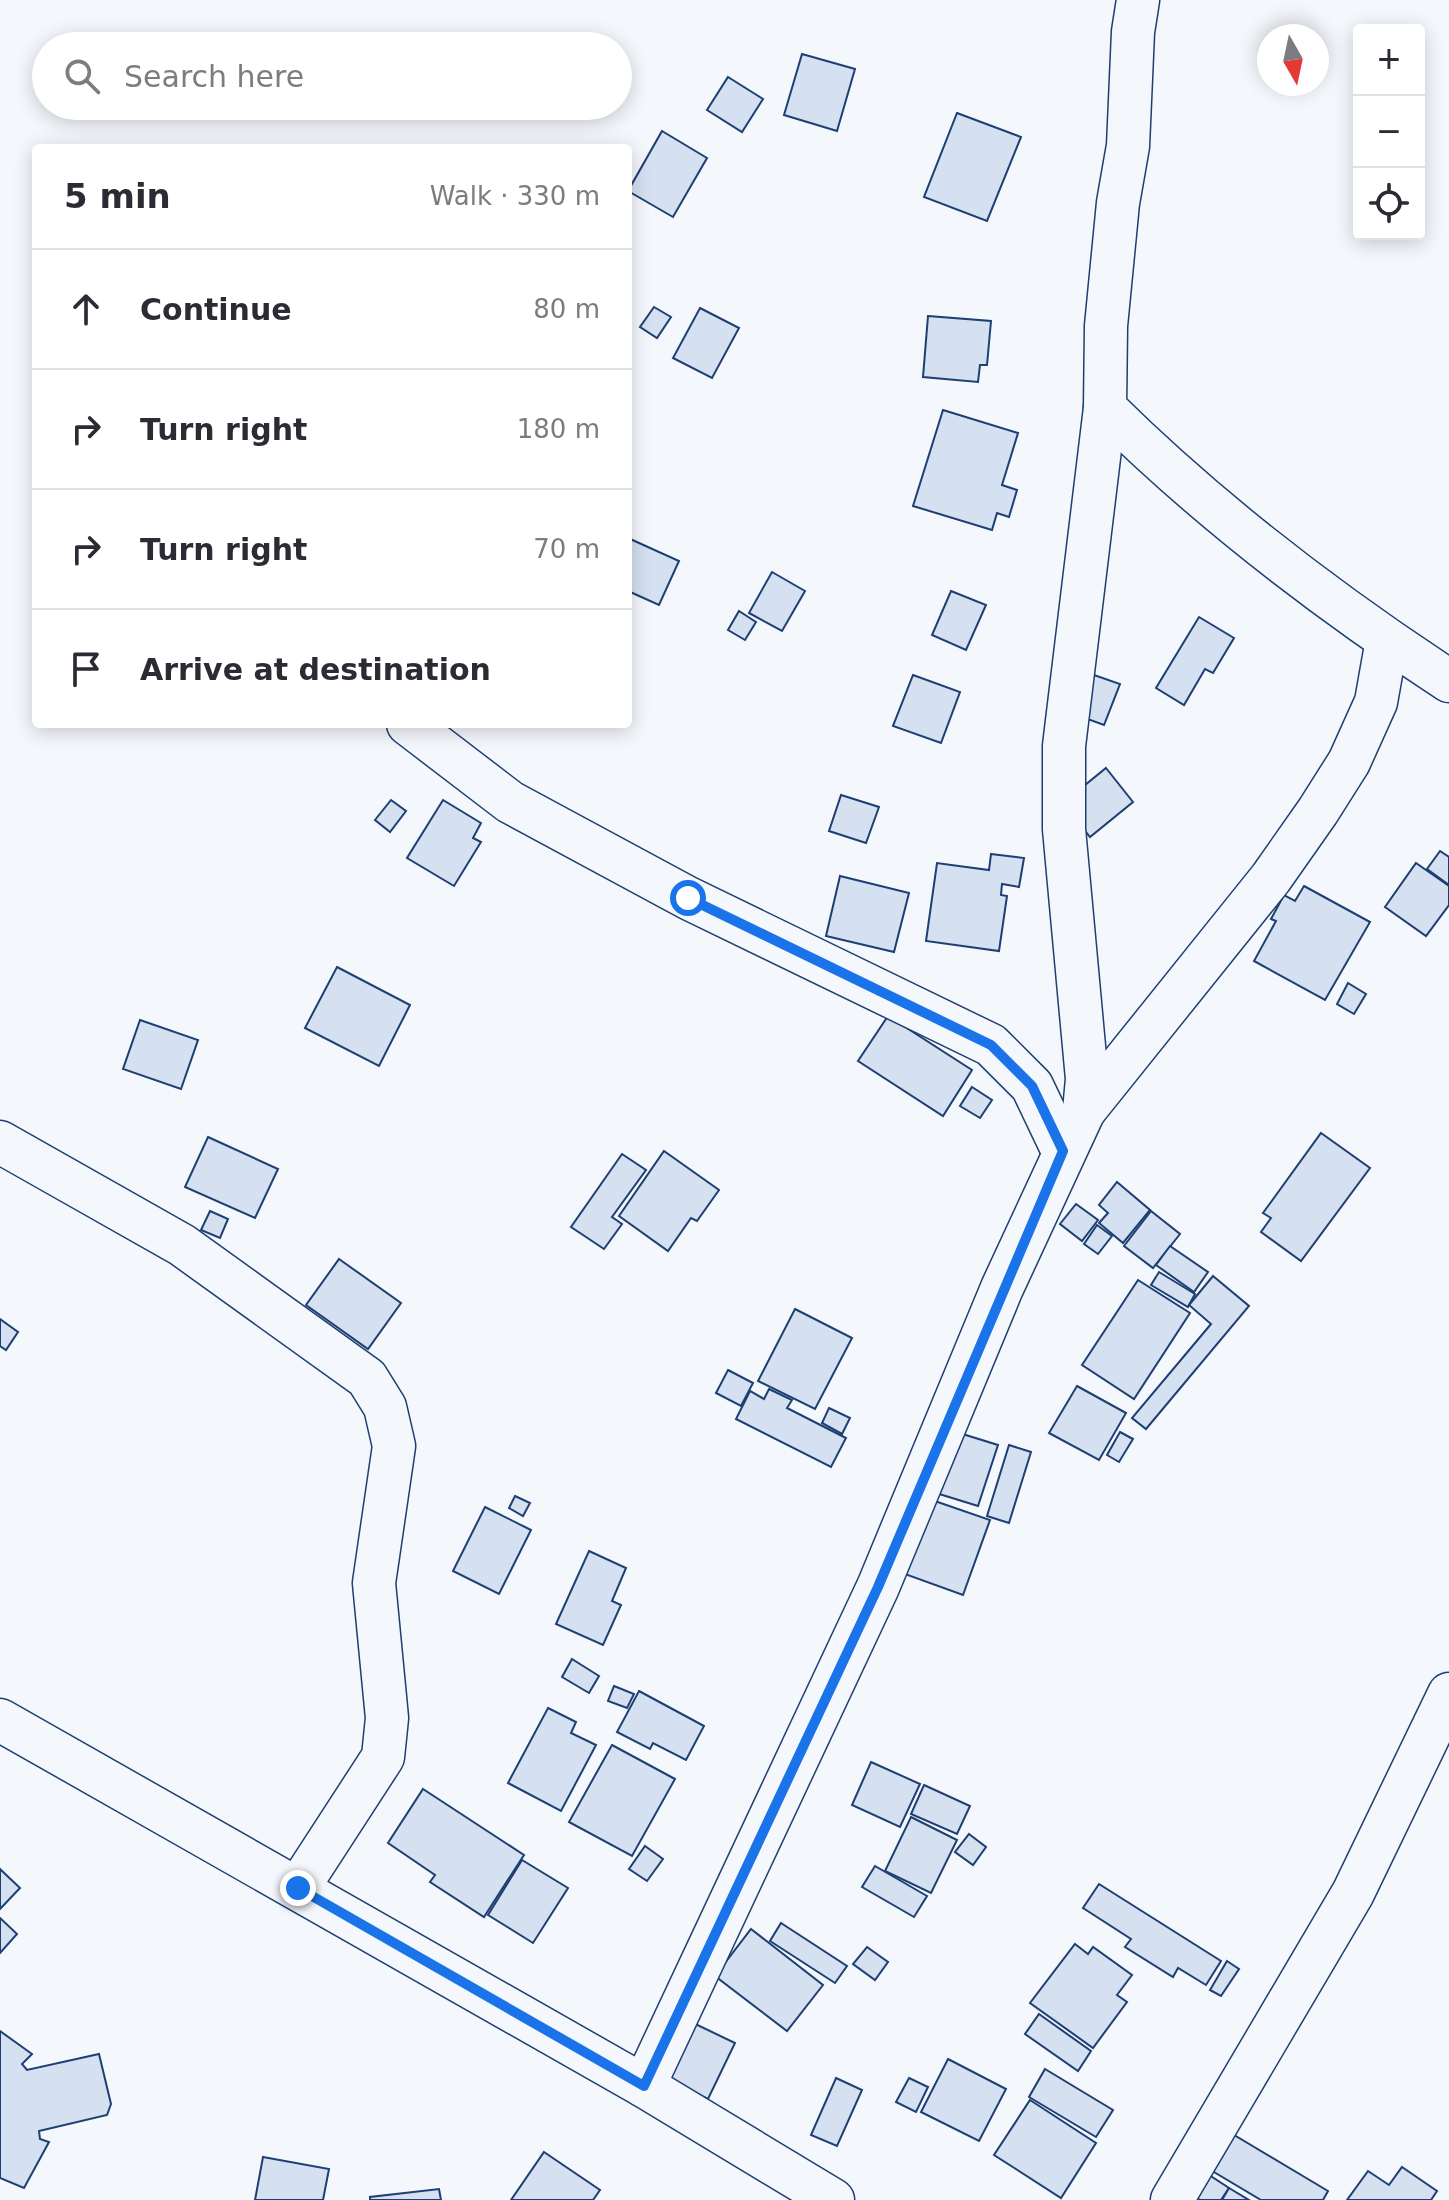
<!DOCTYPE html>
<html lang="en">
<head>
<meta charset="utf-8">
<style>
	body { margin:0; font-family:"DejaVu Sans",sans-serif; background:#f7f7f7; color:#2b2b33 }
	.controls { position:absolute; right:24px; top:24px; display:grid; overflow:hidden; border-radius:8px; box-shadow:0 4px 20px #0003 }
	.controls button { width:72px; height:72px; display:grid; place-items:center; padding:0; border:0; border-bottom:2px solid #e1e1e2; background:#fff; color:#2b2b33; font:40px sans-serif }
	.compass { position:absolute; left:1257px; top:24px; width:72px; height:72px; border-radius:50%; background:#fff; box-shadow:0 4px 20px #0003; rotate:171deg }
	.stop { position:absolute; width:24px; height:24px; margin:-18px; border:6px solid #1a73e8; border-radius:50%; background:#fff }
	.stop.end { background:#1a73e8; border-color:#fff; box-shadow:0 2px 8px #0008 }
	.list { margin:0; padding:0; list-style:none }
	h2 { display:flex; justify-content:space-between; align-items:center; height:104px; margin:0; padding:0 32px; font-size:34px }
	h2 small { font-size:26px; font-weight:400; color:#7c7c81 }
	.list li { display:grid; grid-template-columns:52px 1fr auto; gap:24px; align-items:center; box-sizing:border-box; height:120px; padding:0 32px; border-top:2px solid #e1e1e2 }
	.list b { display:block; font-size:30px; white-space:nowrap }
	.list em { font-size:26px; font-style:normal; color:#7c7c81 }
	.icon { flex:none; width:44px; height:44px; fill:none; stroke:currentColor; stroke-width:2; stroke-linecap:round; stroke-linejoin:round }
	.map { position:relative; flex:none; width:1449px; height:2200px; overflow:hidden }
	.search { position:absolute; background:#fff; box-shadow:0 4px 20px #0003; left:32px; top:32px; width:600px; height:88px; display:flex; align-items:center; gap:20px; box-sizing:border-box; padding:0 28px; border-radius:44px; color:#7c7c81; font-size:30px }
	.panel { position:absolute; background:#fff; box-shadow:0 4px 20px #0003; left:32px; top:144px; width:600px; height:584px; border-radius:8px }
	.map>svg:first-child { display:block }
	.building { fill:#d5e0f0; stroke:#1d3f73; stroke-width:2 }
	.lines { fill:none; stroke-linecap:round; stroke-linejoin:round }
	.minor-casing { stroke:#1d3f73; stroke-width:45 }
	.minor { stroke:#f4f7fb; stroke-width:42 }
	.route { stroke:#1a73e8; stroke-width:10 }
</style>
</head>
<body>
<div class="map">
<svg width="1449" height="2200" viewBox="0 0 1449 2200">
	<rect width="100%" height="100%" fill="#f4f7fb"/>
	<g class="building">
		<path d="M802,54L855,69L837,131L784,115Z"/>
		<path d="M728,77L763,99L742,132L707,110Z"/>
		<path d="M957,113L1021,137L987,221L924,197Z"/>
		<path d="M662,131L707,158L673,217L628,191Z"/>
		<path d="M654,307L671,317L657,338L640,327Z"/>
		<path d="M700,308L739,328L712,378L673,358Z"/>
		<path d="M928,316L991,321L987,365H980L978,382L923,377Z"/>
		<path d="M943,410L1018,433L1002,485L1017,490L1009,517L997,513L992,530L913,506Z"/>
		<path d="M628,538L679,561L659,605L628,591Z"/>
		<path d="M772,572L805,591L782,631L749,613Z"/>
		<path d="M951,591L986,605L966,650L932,635Z"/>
		<path d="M739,611L756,622L745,640L728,630Z"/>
		<path d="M1199,617L1234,638L1213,673L1205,669L1184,705L1156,688Z"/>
		<path d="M1074,668L1120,684L1104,725L1060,709Z"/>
		<path d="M913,675L960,692L941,743L893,726Z"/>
		<path d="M1106,768L1133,802L1090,837L1063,803Z"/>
		<path d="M841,795L879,807L866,843L829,831Z"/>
		<path d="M391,800L406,811L390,832L375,820Z"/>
		<path d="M443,800L481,823L473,838L481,842L454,886L407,858Z"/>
		<path d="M1440,851L1449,857V885L1427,869Z"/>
		<path d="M991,854L1024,858L1019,887L1002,884L1001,895L1007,896L999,951L926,941L937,863L989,870Z"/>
		<path d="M1416,863L1449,886V905L1426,936L1385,907Z"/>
		<path d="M840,876L909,893L894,952L826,936Z"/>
		<path d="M1304,886L1370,922L1325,1000L1254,961L1276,921L1271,919L1284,895L1295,901Z"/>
		<path d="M337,967L410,1005L379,1066L305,1028Z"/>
		<path d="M1348,983L1366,994L1354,1014L1337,1004Z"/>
		<path d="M888,1016L972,1070L943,1116L858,1061Z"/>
		<path d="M140,1020L198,1040L181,1089L123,1069Z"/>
		<path d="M972,1087L992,1100L980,1118L960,1106Z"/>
		<path d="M1321,1133L1370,1168L1301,1261L1261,1232L1271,1218L1263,1213Z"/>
		<path d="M208,1137L278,1169L255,1218L185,1187Z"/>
		<path d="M664,1151L719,1190L697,1221L691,1218L668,1251L619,1216Z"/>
		<path d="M622,1154L646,1170L612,1217L622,1224L604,1249L571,1227Z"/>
		<path d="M1117,1182L1150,1210L1123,1243L1099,1223L1108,1213L1099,1205Z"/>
		<path d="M1076,1204L1098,1220L1082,1241L1060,1224Z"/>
		<path d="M210,1211L228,1219L220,1238L201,1230Z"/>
		<path d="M1151,1211L1180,1234L1153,1268L1124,1246Z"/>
		<path d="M1097,1225L1112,1236L1098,1254L1084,1244Z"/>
		<path d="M1170,1246L1208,1272L1194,1292L1156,1265Z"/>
		<path d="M339,1259L401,1303L368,1349L306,1305Z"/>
		<path d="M1159,1272L1195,1294L1188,1307L1151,1285Z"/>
		<path d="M1213,1276L1249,1306L1146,1429L1132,1418L1211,1324L1189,1305Z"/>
		<path d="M1138,1280L1190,1313L1134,1399L1082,1365Z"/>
		<path d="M795,1309L852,1338L815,1409L758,1381Z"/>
		<path d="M0,1319L18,1332L6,1350L0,1346Z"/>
		<path d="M728,1370L753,1383L741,1406L716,1393Z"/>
		<path d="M1077,1386L1126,1413L1099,1460L1049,1433Z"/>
		<path d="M769,1389L792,1400L787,1408L846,1438L831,1467L736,1419L750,1391L764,1399Z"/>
		<path d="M829,1408L850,1418L842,1434L822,1423Z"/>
		<path d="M956,1432L998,1445L978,1506L936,1493Z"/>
		<path d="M1120,1432L1133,1439L1119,1462L1107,1455Z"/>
		<path d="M1009,1445L1031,1452L1009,1523L987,1516Z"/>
		<path d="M515,1496L530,1503L523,1516L509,1508Z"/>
		<path d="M929,1499L990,1520L963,1595L902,1573Z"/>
		<path d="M485,1507L531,1530L499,1594L453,1571Z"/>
		<path d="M589,1551L626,1568L612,1601L621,1605L603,1645L556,1624Z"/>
		<path d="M572,1659L599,1676L589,1693L562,1677Z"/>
		<path d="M614,1686L634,1694L627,1708L608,1701Z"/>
		<path d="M639,1691L704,1726L686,1760L653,1743L650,1749L617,1732Z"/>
		<path d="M548,1708L576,1722L571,1733L596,1745L561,1811L508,1783Z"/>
		<path d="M612,1745L675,1779L632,1856L569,1822Z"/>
		<path d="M871,1762L920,1784L900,1827L852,1805Z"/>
		<path d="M924,1785L970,1806L957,1834L911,1814Z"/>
		<path d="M423,1789L524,1855L484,1917L430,1882L435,1875L388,1843Z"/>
		<path d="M911,1817L957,1840L931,1893L885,1871Z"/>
		<path d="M969,1834L986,1847L973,1865L955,1852Z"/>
		<path d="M645,1846L663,1859L647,1881L629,1869Z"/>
		<path d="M522,1860L568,1888L533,1943L488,1915Z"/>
		<path d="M875,1866L927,1896L914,1917L862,1887Z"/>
		<path d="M0,1869L20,1888L0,1909Z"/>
		<path d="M1099,1884L1221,1961L1206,1985L1178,1968L1173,1977L1125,1947L1131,1939L1083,1908Z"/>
		<path d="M0,1918L17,1934L0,1953Z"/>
		<path d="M781,1923L847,1966L835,1983L770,1941Z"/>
		<path d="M751,1929L823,1985L787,2031L715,1976Z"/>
		<path d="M1075,1944L1088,1954L1093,1947L1132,1975L1117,1995L1127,2002L1093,2048L1030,2003Z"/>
		<path d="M867,1947L888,1962L875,1980L853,1964Z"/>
		<path d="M1227,1961L1239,1969L1221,1996L1210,1990Z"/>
		<path d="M1039,2014L1091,2051L1078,2071L1025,2034Z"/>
		<path d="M687,2020L735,2043L708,2099L660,2076Z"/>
		<path d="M0,2031L32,2054L22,2064L27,2070L99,2054L111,2104L107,2115L39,2131L40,2139L49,2142L24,2188L0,2178Z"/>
		<path d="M948,2059L1006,2089L979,2141L921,2112Z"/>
		<path d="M1045,2069L1113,2110L1096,2137L1029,2097Z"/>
		<path d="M836,2078L862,2090L837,2146L811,2135Z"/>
		<path d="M909,2078L928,2087L916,2112L896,2102Z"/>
		<path d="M1030,2100L1096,2143L1061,2198L994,2155Z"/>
		<path d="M1204,2117L1328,2191L1323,2200H1261L1182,2153Z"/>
		<path d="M544,2152L600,2190L593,2200H511Z"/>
		<path d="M263,2157L329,2169L323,2200H255Z"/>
		<path d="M1197,2167L1229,2188L1221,2200H1200L1182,2189Z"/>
		<path d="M1402,2167L1437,2191L1431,2200H1347L1368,2171L1389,2185Z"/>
		<path d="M1229,2188L1249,2200H1222Z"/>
		<path d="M439,2189L441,2200H370V2197Z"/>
	</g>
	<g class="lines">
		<g class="minor-casing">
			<g id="minor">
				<path d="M1138,0L1133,32L1128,146L1118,203L1106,326L1105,408C1209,511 1327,601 1449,681"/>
				<path d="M408,724L510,802L688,898L991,1045L1032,1086L1063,1151"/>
				<path d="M1084,1111L1271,878L1318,811L1349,762L1376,702L1387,640"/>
				<path d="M0,1142L182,1245L367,1378L385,1407L394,1446L374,1583L387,1718L383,1757L298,1888"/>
				<path d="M0,1720L644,2086L833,2200"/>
				<path d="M644,2086L878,1587L1002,1288L1084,1111L1087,1079L1064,829V746L1105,408"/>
				<path d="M1172,2200L1353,1893L1449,1694"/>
			</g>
		</g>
		<use href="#minor" class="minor"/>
	</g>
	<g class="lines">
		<path class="route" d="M298,1888L644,2086L878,1587L1063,1151L1032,1086L991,1045L688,898"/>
	</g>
</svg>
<div class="controls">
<button>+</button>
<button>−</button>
<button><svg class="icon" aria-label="locate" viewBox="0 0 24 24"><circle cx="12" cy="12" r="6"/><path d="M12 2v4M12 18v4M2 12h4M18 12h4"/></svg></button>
</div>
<svg class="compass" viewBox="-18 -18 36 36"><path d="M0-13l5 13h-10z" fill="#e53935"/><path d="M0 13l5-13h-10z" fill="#7c7c81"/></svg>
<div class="stop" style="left:688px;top:898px"></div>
<div class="stop end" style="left:298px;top:1888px"></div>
<div class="search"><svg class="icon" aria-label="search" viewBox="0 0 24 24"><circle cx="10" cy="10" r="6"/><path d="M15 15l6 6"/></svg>Search here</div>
<section class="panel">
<h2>5 min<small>Walk · 330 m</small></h2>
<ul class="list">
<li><svg class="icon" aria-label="ahead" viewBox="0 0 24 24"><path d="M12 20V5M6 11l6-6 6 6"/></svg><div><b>Continue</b></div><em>80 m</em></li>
<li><svg class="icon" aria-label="right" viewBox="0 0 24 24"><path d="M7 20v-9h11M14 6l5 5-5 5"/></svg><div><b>Turn right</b></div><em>180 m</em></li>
<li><svg class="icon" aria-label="right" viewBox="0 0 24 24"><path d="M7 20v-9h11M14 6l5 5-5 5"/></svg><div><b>Turn right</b></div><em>70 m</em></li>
<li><svg class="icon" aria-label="arrive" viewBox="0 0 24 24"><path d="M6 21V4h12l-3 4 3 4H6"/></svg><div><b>Arrive at destination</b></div></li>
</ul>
</section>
</div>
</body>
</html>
